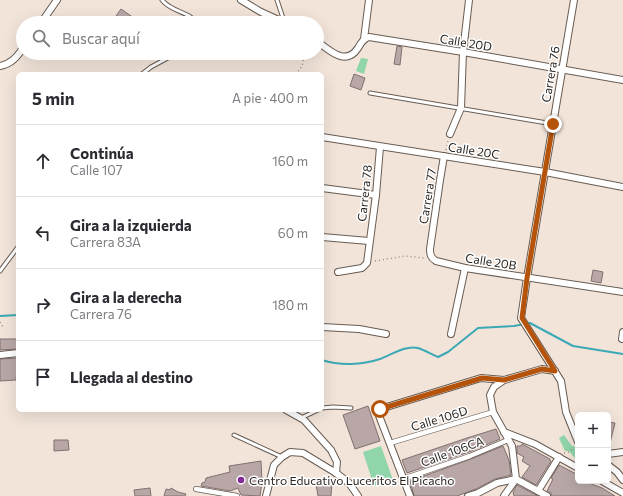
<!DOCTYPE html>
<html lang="es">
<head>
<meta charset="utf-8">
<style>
	body { margin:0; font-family:Commissioner,sans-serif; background:#f7f7f7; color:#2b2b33 }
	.controls { position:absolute; right:12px; bottom:12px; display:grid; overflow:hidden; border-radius:6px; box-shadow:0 4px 16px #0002 }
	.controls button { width:36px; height:36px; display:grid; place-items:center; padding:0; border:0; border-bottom:1px solid #e1e1e2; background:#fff; color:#2b2b33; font:20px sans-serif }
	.stop { position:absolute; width:12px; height:12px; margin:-9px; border:3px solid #b45309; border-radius:50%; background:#fff }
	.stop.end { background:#b45309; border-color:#fff; box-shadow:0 1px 4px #0008 }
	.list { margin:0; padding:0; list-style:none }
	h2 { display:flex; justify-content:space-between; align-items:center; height:52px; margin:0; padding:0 16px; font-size:17px }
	h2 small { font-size:13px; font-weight:400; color:#7c7c81 }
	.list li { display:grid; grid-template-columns:26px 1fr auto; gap:12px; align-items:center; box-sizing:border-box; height:72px; padding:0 16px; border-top:1px solid #e1e1e2 }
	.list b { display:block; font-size:15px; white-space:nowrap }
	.list p { margin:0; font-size:13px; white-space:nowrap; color:#7c7c81 }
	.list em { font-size:13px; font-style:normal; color:#7c7c81 }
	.icon { flex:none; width:22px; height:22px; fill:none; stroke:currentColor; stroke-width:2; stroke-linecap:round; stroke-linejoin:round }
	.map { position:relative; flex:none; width:623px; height:496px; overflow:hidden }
	.search { position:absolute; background:#fff; box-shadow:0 4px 16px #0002; left:16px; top:16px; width:308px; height:44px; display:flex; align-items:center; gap:10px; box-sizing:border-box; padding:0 14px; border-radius:22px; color:#7c7c81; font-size:15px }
	.panel { position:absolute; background:#fff; box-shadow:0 4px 16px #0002; left:16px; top:72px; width:308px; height:340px; border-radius:6px }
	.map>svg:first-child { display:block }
	.green { fill:#91d5aa }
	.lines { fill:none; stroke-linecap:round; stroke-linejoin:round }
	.stream { stroke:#3ba8b5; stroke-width:2 }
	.building { fill:#b8a7a6; stroke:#817070 }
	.service-casing { stroke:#685c53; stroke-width:5 }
	.pedestrian-casing { stroke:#685c53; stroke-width:6 }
	.minor-casing { stroke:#685c53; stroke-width:8 }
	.path { stroke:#968c84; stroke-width:1.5; stroke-dasharray:1 3; stroke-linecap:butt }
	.service { stroke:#fff; stroke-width:3 }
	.pedestrian { stroke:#fff; stroke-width:4.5 }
	.minor { stroke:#fff; stroke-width:6 }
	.route { stroke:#b45309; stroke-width:5 }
	.poi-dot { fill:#842a97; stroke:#fff; stroke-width:1.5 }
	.labels { text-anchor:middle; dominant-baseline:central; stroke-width:3; stroke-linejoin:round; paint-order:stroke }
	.street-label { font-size:12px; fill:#2a2521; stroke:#fff }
	.poi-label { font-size:12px; fill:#2a2521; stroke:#fff; text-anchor:start }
</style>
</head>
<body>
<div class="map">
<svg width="623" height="496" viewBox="0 0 623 496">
	<rect width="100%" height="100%" fill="#f2e4d9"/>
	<g class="green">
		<path d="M361,58L368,59L364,74L356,71Z"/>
		<path d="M564,435L572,446H574L578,449V462L569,451H565L559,438Z"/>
		<path d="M381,446L393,480L374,486L363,452Z"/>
	</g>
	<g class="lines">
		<g class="stream">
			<path d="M0,316L18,315"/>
			<path d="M322,360C340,366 362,365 380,359C391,355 405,345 418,348C424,350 431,354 438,357L448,352L478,328L514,326L530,323L573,346L623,354"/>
		</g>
	</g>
	<g class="building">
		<path d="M121,9L141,23H111Z"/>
		<path d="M397,46L402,47L400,65L394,64Z"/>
		<path d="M354,74L365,78L361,90L350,86Z"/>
		<path d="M593,270L603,272L601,283L591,281Z"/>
		<path d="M0,339H18V349L0,350Z"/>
		<path d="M18,358L16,380L0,381V359Z"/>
		<path d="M368,406L380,441L355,449L343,415Z"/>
		<path d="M608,422L615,423L610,443H608Z"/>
		<path d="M496,429L500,439L469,452L407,473L402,460L467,438Z"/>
		<path d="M54,440H68L69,450L54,451Z"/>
		<path d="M522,444L550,459V460L551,461L536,485L522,477L530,466L522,461L524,457L517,453V446H521Z"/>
		<path d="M503,446L509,460L511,475L495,479L476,489L457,496H414L410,481L471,459Z"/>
		<path d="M261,461L262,482L260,496L241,495L238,488L230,491L201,486L202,483L205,482L206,478L230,472L229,466Z"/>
		<path d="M559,465L578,475V481H590L589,483L602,488L615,496H551V493L547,491L553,479L551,478Z"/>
		<path d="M332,482L331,496H318L316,484Z"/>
		<path d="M517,485L538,496H514L513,492Z"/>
		<path d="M150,488L151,496H135L134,490Z"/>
		<path d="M171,488L178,492L186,494L185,496H164L166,489L170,490Z"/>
	</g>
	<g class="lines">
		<g class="service-casing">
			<g id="service">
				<path d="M162,0C171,12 191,12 196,23"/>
				<path d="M277,0L284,21"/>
				<path d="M142,74L151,67L177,53"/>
				<path d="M370,93L553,124"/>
				<path d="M0,271L18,247"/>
				<path d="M322,408L333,407L351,408"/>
				<path d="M301,418L318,410"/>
				<path d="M234,435L282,457"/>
			</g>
		</g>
		<g class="pedestrian-casing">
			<g id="pedestrian">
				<path d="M390,443L493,412"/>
				<path d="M403,479L470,456L508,440"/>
				<path d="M196,489L237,496"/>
			</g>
		</g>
		<g class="minor-casing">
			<g id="minor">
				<path d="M241,0L261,12L285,23"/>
				<path d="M574,0L527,278L521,318L561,381L566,412L578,442"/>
				<path d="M41,23L57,0"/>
				<path d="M364,39L369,0"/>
				<path d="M317,41C329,50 346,67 358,48C361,43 363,39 369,37L463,52L623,80"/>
				<path d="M0,66C11,64 17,57 23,48"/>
				<path d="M450,134L461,108L463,52L469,0"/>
				<path d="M322,137L545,172L623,187"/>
				<path d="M444,156L440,180L430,249C430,255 431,258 436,261L465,268L623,292"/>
				<path d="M322,188L376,195"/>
				<path d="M322,237L369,241"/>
				<path d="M338,272L362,268L367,263L376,195L380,147"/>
				<path d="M322,327L359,329L386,334"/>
				<path d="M451,334L465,268"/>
				<path d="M622,339L623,332"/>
				<path d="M0,355L18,353"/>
				<path d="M286,410L304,420L331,450L337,462L336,473"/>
				<path d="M504,432L535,444L578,468"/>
				<path d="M608,454L623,452"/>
				<path d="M608,465L617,472L623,480"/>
				<path d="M602,481L623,493"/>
				<path d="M538,491L559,457"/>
				<path d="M266,496L274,465L282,457L290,452L303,453L336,473L349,483L358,496"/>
				<path d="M410,496L378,413L380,409L481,378L504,380"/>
				<path d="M468,496L478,493L497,483L516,479L547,496"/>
				<path d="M504,496L516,479L513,454L512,446L493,412L490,395L494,387L504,380L542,369L555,371"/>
			</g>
		</g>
		<g class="path">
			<path d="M295,74C303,67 304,63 303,53"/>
			<path d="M446,150L448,141"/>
			<path d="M375,261L405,256L424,258"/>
			<path d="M0,322L4,329"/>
			<path d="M564,453L569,452L574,448"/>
		</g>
		<use href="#service" class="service"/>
		<use href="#pedestrian" class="pedestrian"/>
		<use href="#minor" class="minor"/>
	</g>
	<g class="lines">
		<path class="route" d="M380,409L482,378L504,380L542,369L555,371L522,318L527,278L553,124"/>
	</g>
	<circle class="poi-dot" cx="241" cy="480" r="4"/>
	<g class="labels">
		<g class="street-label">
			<text transform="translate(466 42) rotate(9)">Calle 20D</text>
			<text transform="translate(550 74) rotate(-80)">Carrera 76</text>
			<text transform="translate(474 150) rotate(9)">Calle 20C</text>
			<text transform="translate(364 193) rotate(-84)">Carrera 78</text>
			<text transform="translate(427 196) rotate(-81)">Carrera 77</text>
			<text transform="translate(491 261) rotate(9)">Calle 20B</text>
			<text transform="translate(439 418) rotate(-17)">Calle 106D</text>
			<text transform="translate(452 451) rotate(-20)">Calle 106CA</text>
		</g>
		<g class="poi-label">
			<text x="249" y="480">Centro Educativo Luceritos El Picacho</text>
		</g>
	</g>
</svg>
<div class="controls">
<button>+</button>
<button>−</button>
</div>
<div class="stop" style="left:380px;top:409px"></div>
<div class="stop end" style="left:553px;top:124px"></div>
<div class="search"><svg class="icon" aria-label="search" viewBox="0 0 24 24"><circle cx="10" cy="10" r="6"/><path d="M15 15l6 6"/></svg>Buscar aquí</div>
<section class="panel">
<h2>5 min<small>A pie · 400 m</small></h2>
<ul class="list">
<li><svg class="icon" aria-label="ahead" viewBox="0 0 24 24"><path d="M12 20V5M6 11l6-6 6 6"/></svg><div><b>Continúa</b><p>Calle 107</p></div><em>160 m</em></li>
<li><svg class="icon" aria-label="left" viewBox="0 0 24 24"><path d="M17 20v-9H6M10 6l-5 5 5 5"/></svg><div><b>Gira a la izquierda</b><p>Carrera 83A</p></div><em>60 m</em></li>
<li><svg class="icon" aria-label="right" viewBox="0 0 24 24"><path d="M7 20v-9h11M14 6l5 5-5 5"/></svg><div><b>Gira a la derecha</b><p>Carrera 76</p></div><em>180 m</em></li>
<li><svg class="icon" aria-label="arrive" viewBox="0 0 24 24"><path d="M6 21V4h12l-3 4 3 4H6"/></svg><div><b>Llegada al destino</b></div></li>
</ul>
</section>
</div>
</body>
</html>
